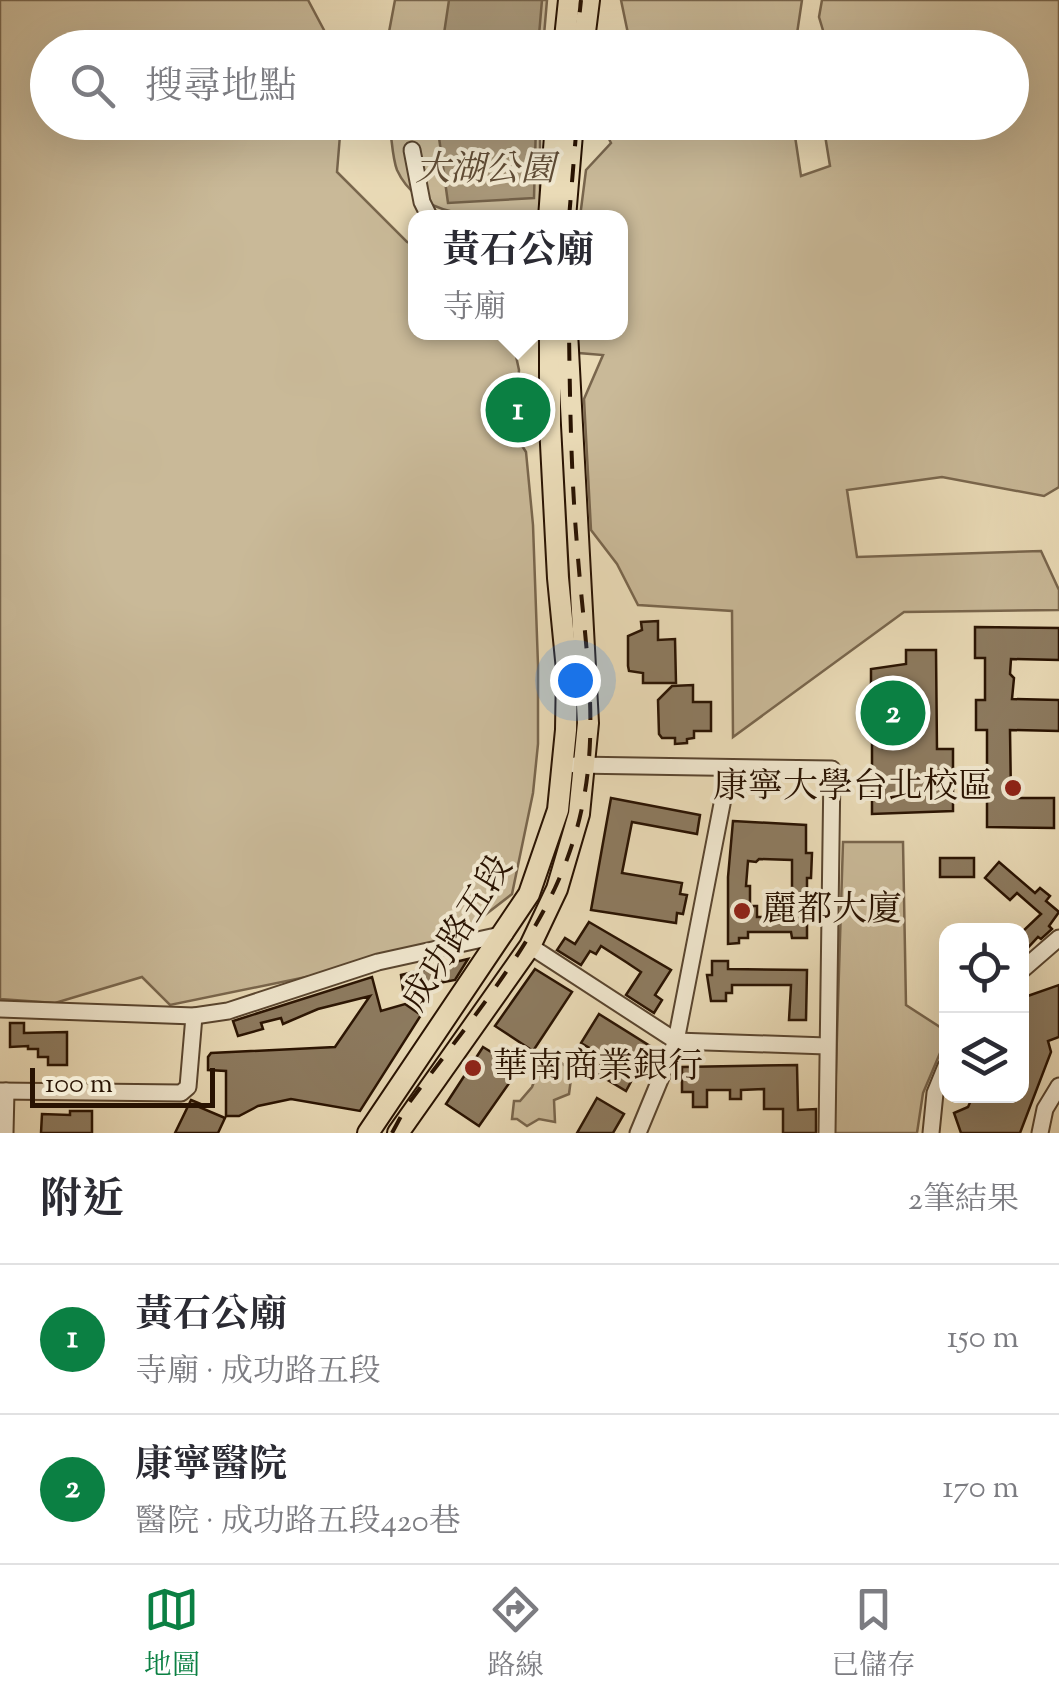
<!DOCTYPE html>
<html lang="zh-TW">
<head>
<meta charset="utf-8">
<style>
	body { margin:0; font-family:"Sorts Mill Goudy","Noto Serif TC",serif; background:#f7f7f7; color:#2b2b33 }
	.controls { position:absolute; right:30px; bottom:30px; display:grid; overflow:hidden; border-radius:20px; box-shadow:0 10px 40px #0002 }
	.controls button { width:90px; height:90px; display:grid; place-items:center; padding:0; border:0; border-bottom:2px solid #e1e1e2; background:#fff; color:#2b2b33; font:50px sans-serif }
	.scale { position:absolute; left:30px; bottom:25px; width:185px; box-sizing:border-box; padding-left:10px; border:5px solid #291302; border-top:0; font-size:28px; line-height:35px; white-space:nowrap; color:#291302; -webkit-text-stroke:8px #f1e8d0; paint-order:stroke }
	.you { position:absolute; left:575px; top:680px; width:35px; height:35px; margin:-25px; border:8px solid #fff; border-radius:50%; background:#1a73e8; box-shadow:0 0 0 15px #1a73e833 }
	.badge { display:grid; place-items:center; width:65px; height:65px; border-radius:50%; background:#0b8043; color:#fff; font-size:32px; font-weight:700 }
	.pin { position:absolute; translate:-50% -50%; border:5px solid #fff; box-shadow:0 2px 10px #0006 }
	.popup { position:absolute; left:408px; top:210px; width:220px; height:130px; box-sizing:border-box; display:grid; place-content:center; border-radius:20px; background:#fff; filter:drop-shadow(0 2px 8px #0005); font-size:32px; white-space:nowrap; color:#7c7c81 }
	.popup b { font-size:38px; color:#2b2b33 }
	.popup::after { content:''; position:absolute; left:50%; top:100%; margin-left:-20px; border:20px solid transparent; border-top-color:#fff }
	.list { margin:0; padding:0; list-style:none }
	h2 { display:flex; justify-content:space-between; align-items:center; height:130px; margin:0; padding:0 40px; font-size:42px }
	h2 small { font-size:32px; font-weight:400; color:#7c7c81 }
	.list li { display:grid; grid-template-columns:65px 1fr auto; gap:30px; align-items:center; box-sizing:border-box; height:150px; padding:0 40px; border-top:2px solid #e1e1e2 }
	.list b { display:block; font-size:38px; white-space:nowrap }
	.list p { margin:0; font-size:32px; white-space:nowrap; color:#7c7c81 }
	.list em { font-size:32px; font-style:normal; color:#7c7c81 }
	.icon { flex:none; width:55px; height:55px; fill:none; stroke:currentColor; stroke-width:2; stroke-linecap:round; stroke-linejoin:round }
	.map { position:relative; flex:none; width:1059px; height:1133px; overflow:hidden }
	.search { position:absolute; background:#fff; box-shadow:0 10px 40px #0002; left:30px; right:30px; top:30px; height:110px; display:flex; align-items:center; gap:25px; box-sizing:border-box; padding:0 35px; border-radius:55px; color:#7c7c81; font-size:38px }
	.sheet { height:430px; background:#fff }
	nav { display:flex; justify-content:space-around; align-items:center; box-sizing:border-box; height:140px; border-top:2px solid #e1e1e2; background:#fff; font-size:28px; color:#7c7c81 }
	nav a { display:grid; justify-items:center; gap:5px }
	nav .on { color:#0b8043 }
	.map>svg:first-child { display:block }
	.green { fill:#c9b998; stroke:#79664d; stroke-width:2.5 }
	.water { fill:#a89779; stroke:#756249; stroke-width:2.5 }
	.building { fill:#8d7b60; stroke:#291302; stroke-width:2.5; fill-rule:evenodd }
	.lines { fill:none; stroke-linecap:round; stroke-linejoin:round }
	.minor-casing { stroke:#59452f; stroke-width:19 }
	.major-casing { stroke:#291302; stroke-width:24 }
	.minor { stroke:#f1e8d0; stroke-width:15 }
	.major { stroke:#eadbb7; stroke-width:20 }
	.rail { stroke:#291302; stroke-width:4; stroke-dasharray:18 18; stroke-linecap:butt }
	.poi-dot { fill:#8f2418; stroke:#f1e8d0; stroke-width:4 }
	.labels { text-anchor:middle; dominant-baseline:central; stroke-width:8; stroke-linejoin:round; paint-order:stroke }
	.park-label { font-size:35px; font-style:italic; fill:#614d36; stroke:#f1e8d0 }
	.poi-label { font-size:35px; fill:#291302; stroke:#f1e8d0; text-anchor:start }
	.street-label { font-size:35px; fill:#291302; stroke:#f1e8d0 }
</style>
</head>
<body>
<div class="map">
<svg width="1059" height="1133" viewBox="0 0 1059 1133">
	<rect width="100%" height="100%" fill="#eadbb7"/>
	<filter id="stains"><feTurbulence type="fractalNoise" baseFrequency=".002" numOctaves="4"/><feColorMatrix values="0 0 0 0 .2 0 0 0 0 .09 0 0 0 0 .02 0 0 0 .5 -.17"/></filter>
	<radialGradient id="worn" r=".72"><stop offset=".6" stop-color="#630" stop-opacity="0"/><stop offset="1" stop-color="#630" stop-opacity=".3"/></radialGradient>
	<g class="green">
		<path d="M0,0H308L333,47L48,48V122L341,123L337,172L407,242L415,245L416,332L511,333L519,370L518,383L508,401L507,422L526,452L533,525L538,665V744L533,793L512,894L459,935L311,976L170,1005L142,977L55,1003L0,999Z"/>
		<path d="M395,0H547L543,47L386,48Z"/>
		<path d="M621,0H802L795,47L631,48Z"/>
		<path d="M822,0H1059V487L1044,496L942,477L847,490L857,557L1041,551L1059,590V610L904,612L733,737L732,611L638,605L617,564L591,530L584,399L603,355L579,353L577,333L620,332V218L580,217L586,170L611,143L601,123H793L801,176L830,166L823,123L1012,122V48L828,47L819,17Z"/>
		<path d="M389,123H540V217C492,217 421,223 397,170C392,157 392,137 389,123Z"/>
		<path d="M843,842H903L906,1005L946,1031V1039L923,1093L917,1133H834Z"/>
		<path d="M552,1061L560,1062L572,1071L569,1094L554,1100L555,1122L539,1119L527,1126L517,1119H512L514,1101H520L532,1087L539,1069Z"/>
	</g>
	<g class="water">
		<path d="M449,0H542L538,47H442Z"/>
		<path d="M437,123H536L534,198L448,203Z"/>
	</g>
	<g class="building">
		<path d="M658,621V640L675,639L676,683H643V673L629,671L628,666V636L642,630L641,622Z"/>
		<path d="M975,627L1059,628V660L1011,659L1010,674L1014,678L1012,699L1059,700V731L1010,730L1011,798H1054V828L987,827V730H976V700H985V658H975Z"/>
		<path d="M906,650H936L937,749H953V811L872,814V733H890V698H871V669L906,664Z"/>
		<path d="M693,685V702H711V731H694V738L687,739V743L675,744V738H662L659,734L658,700L672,686Z"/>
		<path d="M611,798L700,815L697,834L632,822L622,873L682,883L680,894L687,895L683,914L677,913L676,923L591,910Z"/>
		<path d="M733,821L806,825V853H812L811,878H807V938H792L791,932H748V938H739V943L728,944V877ZM759,859L792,860V904H786V917H757V906H750V886H746L748,861L756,862Z"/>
		<rect x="940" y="858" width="34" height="19"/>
		<path d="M999,862L1035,893L1040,888L1050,896L1046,901L1059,912L1049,926L1052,929L1041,939L1038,937L1022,954V932L1041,914L1017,893L1010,900L985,878Z"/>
		<path d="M589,922L671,970L655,995L662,1000L654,1013L626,995L641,972L626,962L601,946L596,954L590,951L581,965L557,950L565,938L575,944Z"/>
		<path d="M468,959L455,980L403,990L401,975Z"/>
		<path d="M712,961H728V969L807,970L806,1020H789L791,985H732V993H726V1001H711L707,975H712Z"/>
		<path d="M535,969L572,992L533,1051L495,1026Z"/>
		<path d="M372,977L381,1011L405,1004L421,1015L360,1111L291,1099L258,1106L239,1116H226V1071L208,1070V1057L211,1053L335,1047L370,996L318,1009L283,1024L281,1018L261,1023L263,1029L238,1036L233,1021Z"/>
		<path d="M1059,985V1037L1048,1041L1051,1052L1020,1133H961L954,1113L968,1107L973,1096H1022V998Z"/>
		<path d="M599,1014L650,1046L626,1091L596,1073L605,1057L581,1043Z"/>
		<path d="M10,1023H24V1033L67,1032V1065H48V1057H38V1049H28V1046L10,1047Z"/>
		<path d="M483,1047L519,1069L479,1126L446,1104Z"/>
		<path d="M797,1065L798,1110L816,1109V1133H783V1109H764V1089L741,1090V1099H730V1090H707V1107H693V1092H682V1067Z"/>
		<path d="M597,1098L624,1114L613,1133H577Z"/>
		<path d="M191,1100L201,1104L199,1107L225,1118L218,1133H175Z"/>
		<path d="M70,1111H92V1133H41L42,1114L70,1115Z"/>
	</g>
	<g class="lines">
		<g class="minor-casing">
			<g id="minor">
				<path d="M412,150L422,202L430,218"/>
				<path d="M575,765L832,769L827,1133"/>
				<path d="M530,946L676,1041L827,1046"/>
				<path d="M1022,970L1059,938"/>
				<path d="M0,1009L194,1016L228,1011L378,962L505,934"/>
				<path d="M0,1091L181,1093L188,1087L194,1016"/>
				<path d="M5,1133L6,1091"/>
				<path d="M638,1133L676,1041L729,768"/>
				<path d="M931,1133L935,1093L946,1066"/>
				<path d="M1040,1133L1045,1109L1059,1086"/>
			</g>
		</g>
		<g class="major-casing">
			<g id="major">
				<path d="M564,48L569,0"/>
				<path d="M583,48L589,0"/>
				<path d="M549,218L556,122"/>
				<path d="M565,218L573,122"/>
				<path d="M368,1133L529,894L558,810L566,730L567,670L558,578L550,425V332"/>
				<path d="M398,1133L530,946L557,889L579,814L588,723L567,332"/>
			</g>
		</g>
		<use href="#minor" class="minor"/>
		<use href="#major" class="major"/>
		<g class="rail">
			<path d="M576,48L581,0"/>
			<path d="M569,218L577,122"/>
			<path d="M392,1133L406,1107C457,1037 518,967 555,888C611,767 586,670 577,545C571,474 570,403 569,332"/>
		</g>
	</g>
	<g class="poi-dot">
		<circle cx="1013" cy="788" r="10"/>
		<circle cx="742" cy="911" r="10"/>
		<circle cx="473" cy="1068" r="10"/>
	</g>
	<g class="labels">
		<g class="park-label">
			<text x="485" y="171">大湖公園</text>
		</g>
		<g class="poi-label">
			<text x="993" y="788" text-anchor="end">康寧大學台北校區</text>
			<text x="762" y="911">麗都大廈</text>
			<text x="493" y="1068">華南商業銀行</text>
		</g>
		<g class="street-label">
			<text transform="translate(459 934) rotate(-58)">成功路五段</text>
		</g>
	</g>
	<rect width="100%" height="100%" filter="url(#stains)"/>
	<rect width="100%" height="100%" fill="url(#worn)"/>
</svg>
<div class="controls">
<button><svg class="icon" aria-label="locate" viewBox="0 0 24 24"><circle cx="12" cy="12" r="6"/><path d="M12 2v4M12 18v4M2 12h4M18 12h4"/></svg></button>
<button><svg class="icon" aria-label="layers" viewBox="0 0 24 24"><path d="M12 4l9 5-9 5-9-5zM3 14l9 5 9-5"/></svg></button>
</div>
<div class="scale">100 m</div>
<div class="you"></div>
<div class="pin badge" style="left:518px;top:410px">1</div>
<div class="popup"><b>黃石公廟</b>寺廟</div>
<div class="pin badge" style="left:893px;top:713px">2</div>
<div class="search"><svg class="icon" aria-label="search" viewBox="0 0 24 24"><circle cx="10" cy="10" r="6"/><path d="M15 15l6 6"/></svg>搜尋地點</div>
</div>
<section class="sheet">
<h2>附近<small>2筆結果</small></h2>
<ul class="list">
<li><span class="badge">1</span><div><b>黃石公廟</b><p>寺廟 · 成功路五段</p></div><em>150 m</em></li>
<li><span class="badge">2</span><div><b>康寧醫院</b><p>醫院 · 成功路五段420巷</p></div><em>170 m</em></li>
</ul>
</section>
<nav>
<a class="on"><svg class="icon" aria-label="map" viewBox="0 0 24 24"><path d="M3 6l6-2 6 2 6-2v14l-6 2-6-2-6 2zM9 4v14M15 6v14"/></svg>地圖</a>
<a><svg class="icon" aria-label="directions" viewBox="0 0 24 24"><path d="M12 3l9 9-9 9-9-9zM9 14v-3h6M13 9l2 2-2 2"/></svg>路線</a>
<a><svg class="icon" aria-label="saved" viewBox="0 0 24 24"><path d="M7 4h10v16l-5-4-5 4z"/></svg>已儲存</a>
</nav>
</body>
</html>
